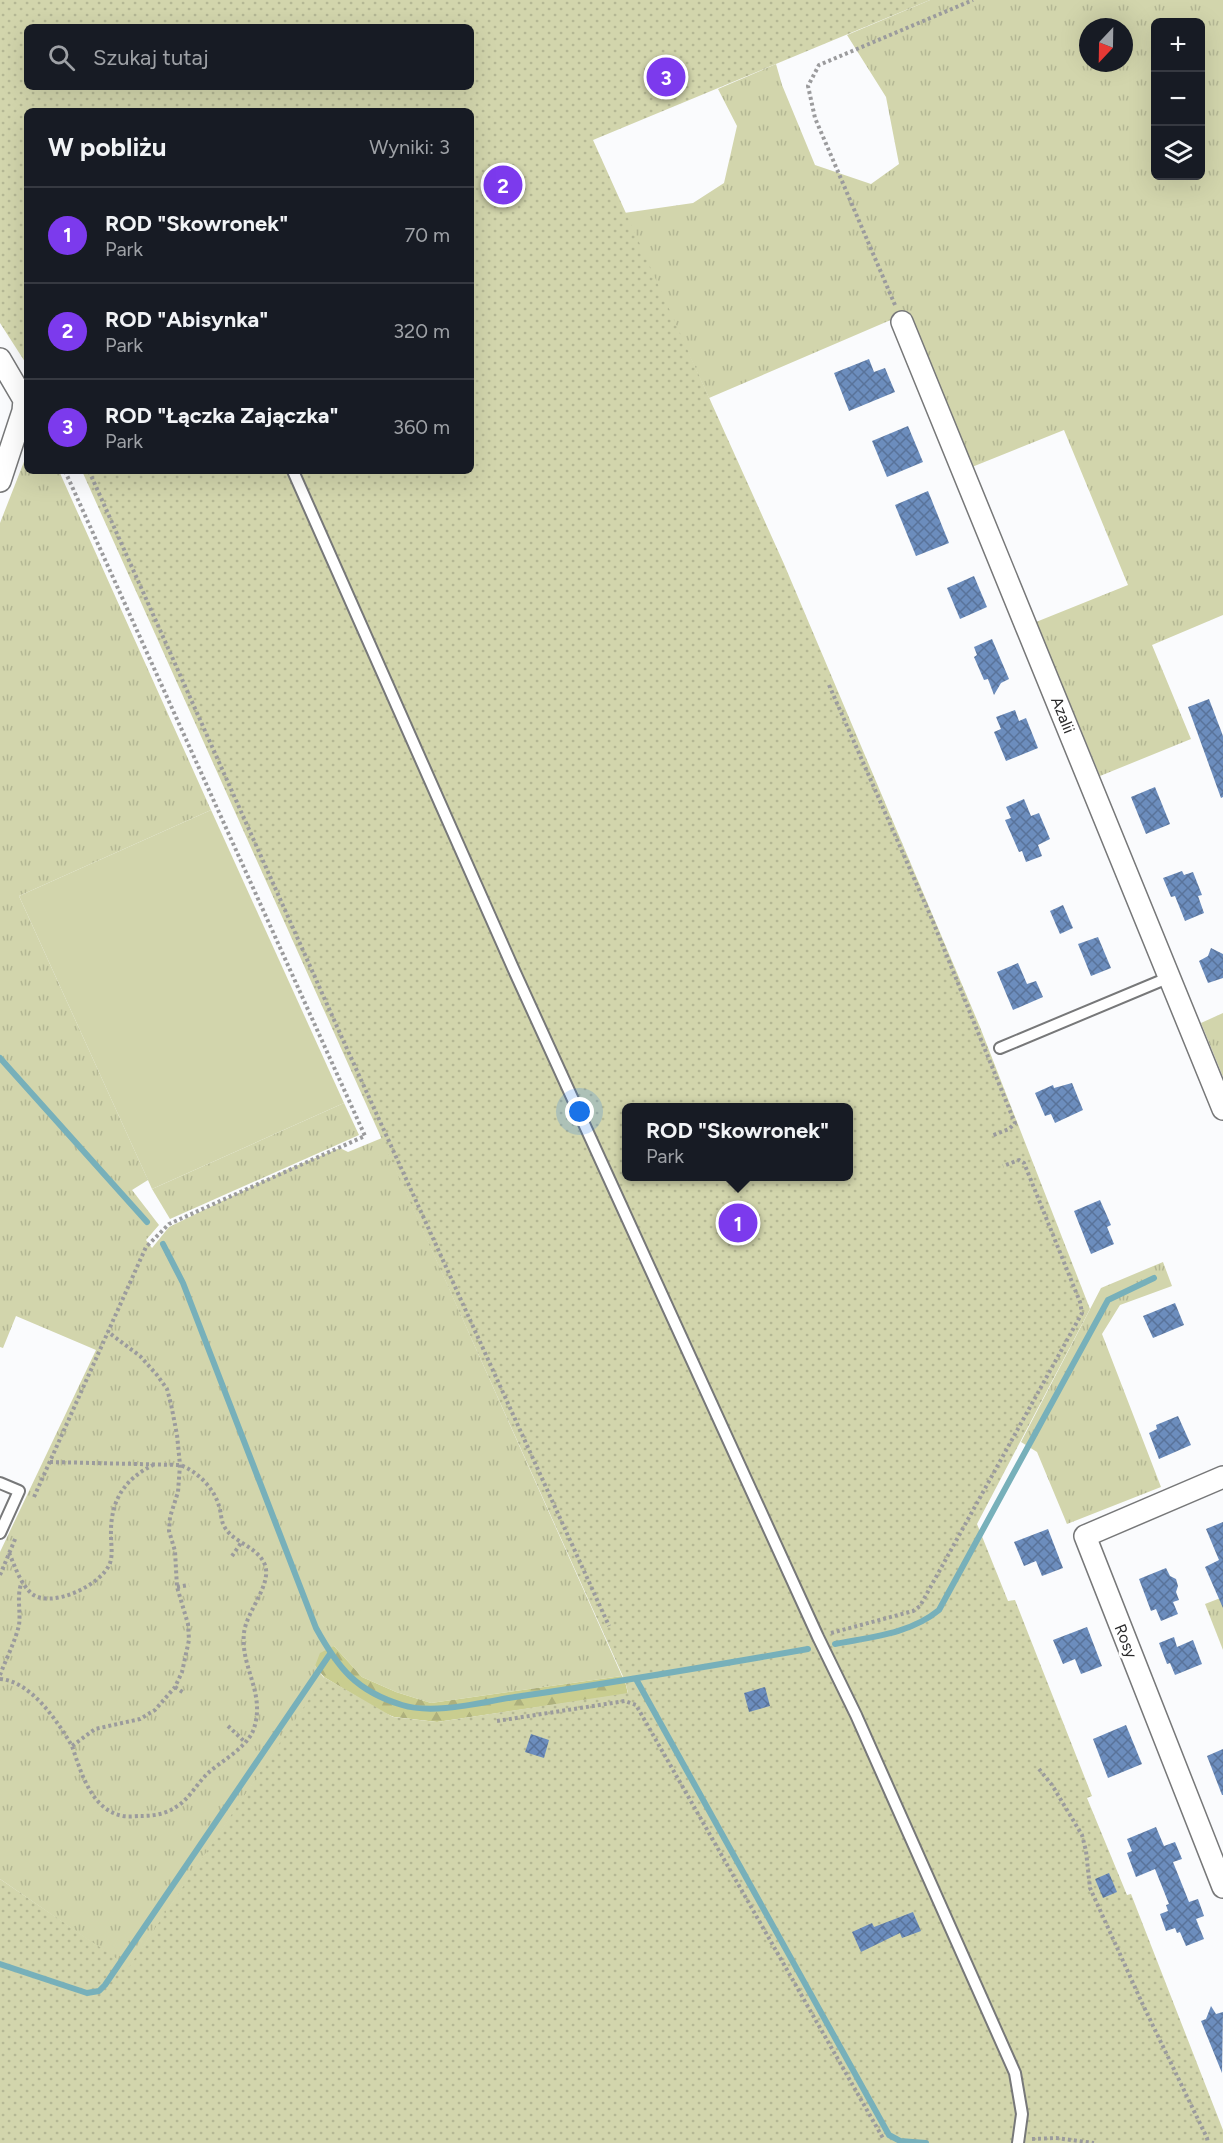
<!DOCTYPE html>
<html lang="pl">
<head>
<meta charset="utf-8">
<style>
	body { margin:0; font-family:Figtree,sans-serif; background:#242831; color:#f1f3f6 }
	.controls { position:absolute; right:18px; top:18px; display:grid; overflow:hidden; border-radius:9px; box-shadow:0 6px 24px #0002 }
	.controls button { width:54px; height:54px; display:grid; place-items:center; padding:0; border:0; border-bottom:2px solid #363941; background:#171b24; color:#f1f3f6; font:30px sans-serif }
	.compass { position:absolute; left:1079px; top:18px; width:54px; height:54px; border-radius:50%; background:#171b24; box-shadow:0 6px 24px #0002; rotate:202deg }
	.you { position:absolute; left:580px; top:1112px; width:21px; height:21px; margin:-15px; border:4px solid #fff; border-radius:50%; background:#1a73e8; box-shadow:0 0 0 9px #1a73e833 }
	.badge { display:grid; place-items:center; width:39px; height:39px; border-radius:50%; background:#7c3aed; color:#fff; font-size:20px; font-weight:700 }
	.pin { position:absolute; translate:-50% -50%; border:3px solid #fff; box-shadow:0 2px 6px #0006 }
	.popup { position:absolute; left:622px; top:1103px; width:231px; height:78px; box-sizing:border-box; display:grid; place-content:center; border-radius:9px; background:#171b24; filter:drop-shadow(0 2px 4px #0005); font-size:20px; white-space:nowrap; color:#9ea1a6 }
	.popup b { font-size:22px; color:#f1f3f6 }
	.popup::after { content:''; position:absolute; left:50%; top:100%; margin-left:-12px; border:12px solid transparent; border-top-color:#171b24 }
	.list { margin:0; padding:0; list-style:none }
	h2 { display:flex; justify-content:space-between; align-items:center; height:78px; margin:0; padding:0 24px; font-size:26px }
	h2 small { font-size:20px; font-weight:400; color:#9ea1a6 }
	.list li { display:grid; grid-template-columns:39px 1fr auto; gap:18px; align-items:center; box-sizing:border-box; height:96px; padding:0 24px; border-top:2px solid #363941 }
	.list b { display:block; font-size:22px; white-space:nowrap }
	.list p { margin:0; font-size:20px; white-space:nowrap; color:#9ea1a6 }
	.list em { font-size:20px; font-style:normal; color:#9ea1a6 }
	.icon { flex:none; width:33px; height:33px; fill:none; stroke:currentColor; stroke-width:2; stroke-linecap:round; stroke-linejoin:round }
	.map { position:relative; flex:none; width:1223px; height:2143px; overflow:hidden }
	.search { position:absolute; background:#171b24; box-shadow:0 6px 24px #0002; left:24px; top:24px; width:450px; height:66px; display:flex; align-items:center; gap:15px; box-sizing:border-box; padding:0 21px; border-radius:9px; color:#9ea1a6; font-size:22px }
	.panel { position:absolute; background:#171b24; box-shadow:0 6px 24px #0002; left:24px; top:108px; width:450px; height:366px; border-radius:9px }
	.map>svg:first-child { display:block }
	.grass { fill:url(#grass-tufts); fill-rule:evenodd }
	.forest { fill:url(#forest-firs) }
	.garden { fill:url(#garden-dots); fill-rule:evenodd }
	.pitch { fill:#d2d5ac }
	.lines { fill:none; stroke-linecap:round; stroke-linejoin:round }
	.stream { stroke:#77b0ba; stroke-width:6 }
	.building { fill:url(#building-cross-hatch) }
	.service-casing { stroke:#777879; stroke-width:14 }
	.minor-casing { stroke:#777879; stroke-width:24 }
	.path { stroke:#9b9b9d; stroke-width:4; stroke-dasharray:3 3; stroke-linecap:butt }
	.service { stroke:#fff; stroke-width:10 }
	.minor { stroke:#fff; stroke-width:21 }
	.labels { text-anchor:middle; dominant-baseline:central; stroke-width:6; stroke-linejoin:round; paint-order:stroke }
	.street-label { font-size:16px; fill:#2b2b2c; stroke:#fff }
</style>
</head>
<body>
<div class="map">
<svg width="1223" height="2143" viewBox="0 0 1223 2143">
	<defs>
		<pattern id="grass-tufts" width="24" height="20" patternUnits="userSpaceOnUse" patternTransform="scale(1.5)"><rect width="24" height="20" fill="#d2d5ac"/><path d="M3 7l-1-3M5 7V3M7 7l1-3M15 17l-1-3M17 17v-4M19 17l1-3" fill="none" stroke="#b4b794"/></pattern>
		<pattern id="forest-firs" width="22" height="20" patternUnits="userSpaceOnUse" patternTransform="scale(1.5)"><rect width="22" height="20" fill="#c9cd8f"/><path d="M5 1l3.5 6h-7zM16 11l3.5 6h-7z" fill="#adb07c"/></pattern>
		<pattern id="garden-dots" width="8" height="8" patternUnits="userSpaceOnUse" patternTransform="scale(1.5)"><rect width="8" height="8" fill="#d2d5ac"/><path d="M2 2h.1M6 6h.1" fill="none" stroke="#b4b794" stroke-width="1.8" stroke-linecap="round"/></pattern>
		<pattern id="building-cross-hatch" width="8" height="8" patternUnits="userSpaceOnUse" patternTransform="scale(1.5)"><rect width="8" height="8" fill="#6c8dbd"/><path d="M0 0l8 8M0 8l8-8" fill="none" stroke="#59739a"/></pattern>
	</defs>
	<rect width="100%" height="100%" fill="#fafbfd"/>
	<g class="grass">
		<path d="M930,0H1223V615L1152,645L1191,739L1100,776L1036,622L1128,585L1064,430L972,467L907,313L709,398L624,213L693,203L724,183L737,126L718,89L776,64L782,85L815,165L871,184L899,164L886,97L847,35ZM1156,22H1200V176H1156ZM1088,27H1124V63H1088Z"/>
		<path d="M27,454V471H59L211,810L19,896L148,1180L132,1190L159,1225L146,1240L152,1248L169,1227L286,1170L335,1150L340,1148L348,1152L382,1138L622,1676L431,1703L396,1692L362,1677L334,1646L315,1666L324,1678L129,1968L0,1879V1552L96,1350L16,1316L3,1348L0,1347V523Z"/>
		<path d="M1223,1013V1077L1201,1023Z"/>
		<path d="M344,1103L359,1135L170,1219L152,1189Z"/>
		<path d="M1163,1262L1172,1286L1120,1305L1102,1334L1161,1487L1067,1524L1037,1452L1021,1442L1101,1288Z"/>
		<path d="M1223,1597V1650L1205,1604Z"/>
	</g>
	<path class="forest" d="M334,1646L362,1677L396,1692L431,1703L622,1676L625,1681L628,1694L437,1722L394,1717L382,1712L324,1677L315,1666L320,1653Z"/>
	<path class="garden" d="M0,0H930L593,140L784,564L980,1027L1090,1309L977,1524L1008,1601L1015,1600L1092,1796L1087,1798L1127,1895L1131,1894L1223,2130V2143H0V1879L129,1967L324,1677L393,1717L437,1722L628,1693L625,1681L82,471H471V111H27V365L0,323ZM27,27H471V87H27ZM627,1108H849V1176H627Z"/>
	<path class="pitch" d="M211,810L344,1103L152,1189L19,896Z"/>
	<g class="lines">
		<g class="stream">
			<path d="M0,1058L147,1222"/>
			<path d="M163,1244L183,1283L316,1628C338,1668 356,1691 402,1705C434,1715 482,1702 515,1697C613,1683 711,1666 808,1649"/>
			<path d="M835,1644C871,1637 910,1634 939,1610L1108,1300L1154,1278"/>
			<path d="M636,1679L889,2135L900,2141L926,2143"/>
			<path d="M0,1964L87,1993L99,1991L105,1985L330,1654"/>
		</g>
	</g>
	<g class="building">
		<path d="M869,359L874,372L885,368L895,392L849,411L834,373Z"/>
		<path d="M908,426L923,462L887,477L872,441Z"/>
		<path d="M928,491L949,543L916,556L895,505Z"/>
		<path d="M974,576L987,607L960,619L947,588Z"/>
		<path d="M992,639L1009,679L1001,683L994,695L988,679L984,680L974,657L977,655L974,647Z"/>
		<path d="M1209,699L1223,736V797L1221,798L1188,707Z"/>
		<path d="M1015,710L1019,721L1026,718L1038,748L1006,761L994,732L1001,729L996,717Z"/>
		<path d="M1155,787L1170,824L1146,834L1131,797Z"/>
		<path d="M1024,799L1031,816L1039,813L1050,839L1038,845L1042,856L1026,862L1022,851L1019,852L1005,820L1011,818L1006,807Z"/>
		<path d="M1182,871L1184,875L1193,872L1202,895L1198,896L1204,913L1185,921L1175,896L1171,897L1163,878Z"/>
		<path d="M1063,905L1073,928L1060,934L1050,911Z"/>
		<path d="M1098,937L1111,968L1091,976L1078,944Z"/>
		<path d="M1211,948L1223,954V978L1208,983L1199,961L1208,956Z"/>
		<path d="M1018,963L1027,984L1036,981L1043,997L1013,1010L997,972Z"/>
		<path d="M1072,1083L1083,1110L1055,1123L1051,1114L1045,1116L1035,1093L1053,1085L1054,1088Z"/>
		<path d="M1100,1200L1111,1225L1107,1227L1114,1244L1091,1254L1074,1211Z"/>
		<path d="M1175,1303L1184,1325L1153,1338L1143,1316Z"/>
		<path d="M1178,1416L1191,1445L1159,1459L1149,1433L1157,1429L1156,1425Z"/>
		<path d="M1223,1522V1608L1205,1567L1219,1560L1206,1529Z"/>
		<path d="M1048,1529L1063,1568L1042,1576L1036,1561L1024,1566L1014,1542Z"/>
		<path d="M1166,1568L1170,1576L1176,1579L1178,1586L1176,1592L1179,1600L1173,1602L1178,1614L1161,1621L1156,1609L1151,1611L1139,1579Z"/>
		<path d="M1087,1627L1102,1666L1081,1674L1075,1659L1063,1664L1053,1640Z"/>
		<path d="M1174,1637L1177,1647L1193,1640L1202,1664L1175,1675L1170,1663L1167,1664L1159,1643Z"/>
		<path d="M765,1687L770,1706L749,1712L744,1693Z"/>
		<path d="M1126,1725L1142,1764L1108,1778L1093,1739Z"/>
		<path d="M531,1734L549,1740L544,1758L525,1752Z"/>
		<path d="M1223,1749V1795H1222L1207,1756Z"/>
		<path d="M1156,1827L1164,1846L1175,1842L1182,1859L1173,1862L1189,1902L1198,1899L1204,1916L1196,1919L1204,1939L1186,1946L1180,1932L1177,1933L1175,1928L1166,1931L1160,1914L1168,1911L1166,1905L1169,1904L1155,1869L1136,1877L1127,1853L1132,1851L1127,1839Z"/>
		<path d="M1109,1873L1117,1892L1103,1898L1095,1879Z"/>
		<path d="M913,1912L921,1931L902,1938L900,1933L861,1952L852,1932L872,1923L874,1927Z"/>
		<path d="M1211,2006L1216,2014L1223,2012L1222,2073L1201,2021L1206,2019Z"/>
	</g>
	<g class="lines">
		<g class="service-casing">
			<g id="service">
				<path d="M293,471L513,968L818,1637L856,1715L1015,2073L1022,2114L1018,2143"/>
				<path d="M1000,1048L1170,977"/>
				<path d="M0,1483L19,1491L0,1533"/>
			</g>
		</g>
		<g class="minor-casing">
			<g id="minor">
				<path d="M902,322L1223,1109"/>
				<path d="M0,359L24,400L23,411L0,481"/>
				<path d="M1223,1477L1085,1536L1223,1887"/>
			</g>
		</g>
		<g class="path">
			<path d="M895,305L815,118L808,86L819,65L973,0"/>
			<path d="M89,471L343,1040L609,1626"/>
			<path d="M829,685L931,917L1015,1123L1009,1129L991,1136"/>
			<path d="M50,1462L180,1465C197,1471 214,1488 219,1506C221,1512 221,1519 223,1524C231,1543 257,1545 265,1565C272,1585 246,1612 244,1633C240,1668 267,1694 253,1731C245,1749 221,1761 207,1774C196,1785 189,1799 176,1807C166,1814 153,1816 141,1816C136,1816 129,1817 123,1816C91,1810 81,1772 72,1746"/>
			<path d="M34,1497L146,1247L169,1224L365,1136L65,471"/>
			<path d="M9,1553C15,1566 20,1583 31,1593C50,1610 102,1585 110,1563C113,1554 111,1545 111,1536C110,1502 123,1480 153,1465"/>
			<path d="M232,1556L241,1543"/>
			<path d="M0,1575L16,1537"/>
			<path d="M177,1587L189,1585"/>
			<path d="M831,1633L913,1611L920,1606L1082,1313L1080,1302L1024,1163L1019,1160L1003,1166"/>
			<path d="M0,1675C6,1659 15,1642 19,1625C21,1611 16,1595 22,1582"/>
			<path d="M0,1679C31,1681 58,1722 72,1746L95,1729L140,1719L155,1710L175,1687L182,1672L189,1640L188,1624L177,1587L175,1551L169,1531L170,1517L178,1492L180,1465L177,1435L171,1404L167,1389L157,1375L140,1356L108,1332"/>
			<path d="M175,1687L184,1693"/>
			<path d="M497,1721L625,1701L636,1705L884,2140"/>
			<path d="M228,1726L245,1742"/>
			<path d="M1039,1769L1052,1785L1082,1835L1086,1851L1090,1888L1143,2005L1207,2138L1208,2143"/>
			<path d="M1032,2139L1056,2138L1094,2143"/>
		</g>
		<use href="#service" class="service"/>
		<use href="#minor" class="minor"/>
	</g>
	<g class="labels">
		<g class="street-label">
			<text transform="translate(1063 715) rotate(68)">Azalii</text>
			<text transform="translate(1126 1641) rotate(68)">Rosy</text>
		</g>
	</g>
</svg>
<div class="controls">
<button>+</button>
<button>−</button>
<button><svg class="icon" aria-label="layers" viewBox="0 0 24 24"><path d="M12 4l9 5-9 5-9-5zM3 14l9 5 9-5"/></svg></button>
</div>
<svg class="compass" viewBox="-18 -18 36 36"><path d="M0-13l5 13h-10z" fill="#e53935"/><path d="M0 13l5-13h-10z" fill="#9ea1a6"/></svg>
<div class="you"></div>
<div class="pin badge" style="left:738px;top:1223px">1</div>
<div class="popup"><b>ROD &quot;Skowronek&quot;</b>Park</div>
<div class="pin badge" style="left:503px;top:185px">2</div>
<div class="pin badge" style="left:666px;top:77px">3</div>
<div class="search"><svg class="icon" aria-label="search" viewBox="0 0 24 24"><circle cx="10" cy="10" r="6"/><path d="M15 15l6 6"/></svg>Szukaj tutaj</div>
<section class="panel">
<h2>W pobliżu<small>Wyniki: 3</small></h2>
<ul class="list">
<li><span class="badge">1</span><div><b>ROD &quot;Skowronek&quot;</b><p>Park</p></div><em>70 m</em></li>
<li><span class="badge">2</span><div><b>ROD &quot;Abisynka&quot;</b><p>Park</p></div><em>320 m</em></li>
<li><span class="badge">3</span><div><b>ROD &quot;Łączka Zajączka&quot;</b><p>Park</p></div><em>360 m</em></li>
</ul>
</section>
</div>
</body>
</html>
